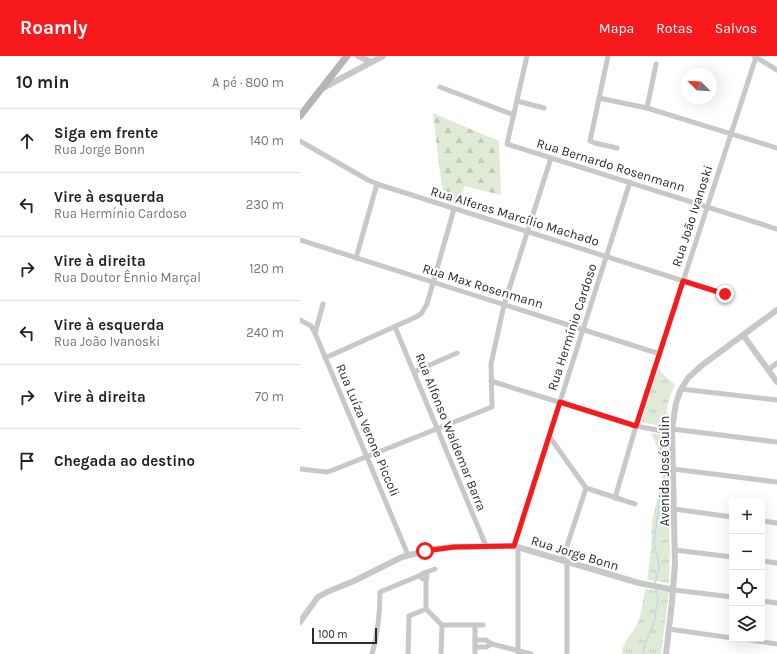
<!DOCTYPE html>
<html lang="pt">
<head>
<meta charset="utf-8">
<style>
	body { margin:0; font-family:Karla,sans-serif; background:#f2f2f2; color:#222 }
	.controls { position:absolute; right:12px; bottom:12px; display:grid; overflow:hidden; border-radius:4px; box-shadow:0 4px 16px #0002 }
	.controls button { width:36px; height:36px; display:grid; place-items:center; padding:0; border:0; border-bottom:1px solid #e0e0e0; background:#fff; color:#222; font:20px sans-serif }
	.compass { position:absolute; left:381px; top:12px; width:36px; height:36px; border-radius:50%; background:#fff; box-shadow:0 4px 16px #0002; rotate:294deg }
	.scale { position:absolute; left:12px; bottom:10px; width:65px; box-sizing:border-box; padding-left:4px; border:2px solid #2b2b2b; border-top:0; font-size:11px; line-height:14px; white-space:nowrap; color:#2b2b2b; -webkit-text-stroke:3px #fff; paint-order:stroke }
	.stop { position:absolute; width:12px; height:12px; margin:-9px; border:3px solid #f7191b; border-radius:50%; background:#fff }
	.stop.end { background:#f7191b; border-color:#fff; box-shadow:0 1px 4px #0008 }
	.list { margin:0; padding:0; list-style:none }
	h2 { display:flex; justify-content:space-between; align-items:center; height:52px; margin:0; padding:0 16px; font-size:17px }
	h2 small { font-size:13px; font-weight:400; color:#767676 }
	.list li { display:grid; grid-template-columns:26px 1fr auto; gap:12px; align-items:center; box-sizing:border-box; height:64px; padding:0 16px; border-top:1px solid #e0e0e0 }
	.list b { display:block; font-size:15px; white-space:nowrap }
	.list p { margin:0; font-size:13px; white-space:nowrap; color:#767676 }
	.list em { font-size:13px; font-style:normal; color:#767676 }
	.icon { flex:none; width:22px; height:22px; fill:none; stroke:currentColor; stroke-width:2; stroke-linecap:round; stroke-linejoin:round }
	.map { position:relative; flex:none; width:477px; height:598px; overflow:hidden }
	header { display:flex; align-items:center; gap:24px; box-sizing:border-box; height:56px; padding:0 20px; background:#f7191b; color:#fff }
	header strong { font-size:19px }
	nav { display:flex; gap:22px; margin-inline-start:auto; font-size:14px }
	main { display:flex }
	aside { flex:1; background:#fff }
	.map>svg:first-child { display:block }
	.forest { fill:url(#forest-firs) }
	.park { fill:url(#park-tufts) }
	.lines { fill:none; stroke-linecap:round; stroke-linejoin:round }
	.stream { stroke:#c0d9ee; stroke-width:1.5 }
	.minor { stroke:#c8c8c8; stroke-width:5 }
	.tertiary { stroke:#c8c8c8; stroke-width:6 }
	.secondary { stroke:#b5b5b5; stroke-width:7 }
	.route { stroke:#f7191b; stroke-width:5 }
	.labels { text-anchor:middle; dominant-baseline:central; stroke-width:4; stroke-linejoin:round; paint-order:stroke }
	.street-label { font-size:13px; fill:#2b2b2b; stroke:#fff }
</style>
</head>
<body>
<header>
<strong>Roamly</strong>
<nav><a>Mapa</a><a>Rotas</a><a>Salvos</a></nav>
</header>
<main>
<aside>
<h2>10 min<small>A pé · 800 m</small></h2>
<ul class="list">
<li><svg class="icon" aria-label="ahead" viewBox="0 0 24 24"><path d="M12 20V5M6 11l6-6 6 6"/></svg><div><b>Siga em frente</b><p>Rua Jorge Bonn</p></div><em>140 m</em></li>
<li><svg class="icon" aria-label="left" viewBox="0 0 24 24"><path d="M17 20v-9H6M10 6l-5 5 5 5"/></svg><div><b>Vire à esquerda</b><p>Rua Hermínio Cardoso</p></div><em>230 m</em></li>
<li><svg class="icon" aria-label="right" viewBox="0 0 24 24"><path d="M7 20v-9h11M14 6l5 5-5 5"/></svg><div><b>Vire à direita</b><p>Rua Doutor Ênnio Marçal</p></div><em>120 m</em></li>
<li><svg class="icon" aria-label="left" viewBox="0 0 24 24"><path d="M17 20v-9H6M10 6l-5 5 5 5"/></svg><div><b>Vire à esquerda</b><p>Rua João Ivanoski</p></div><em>240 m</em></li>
<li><svg class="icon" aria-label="right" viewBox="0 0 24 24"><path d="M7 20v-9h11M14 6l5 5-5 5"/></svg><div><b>Vire à direita</b></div><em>70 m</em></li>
<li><svg class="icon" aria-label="arrive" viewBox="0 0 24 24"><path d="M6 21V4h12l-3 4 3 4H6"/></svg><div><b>Chegada ao destino</b></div></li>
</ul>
</aside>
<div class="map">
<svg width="477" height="598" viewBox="0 0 477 598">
	<defs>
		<pattern id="forest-firs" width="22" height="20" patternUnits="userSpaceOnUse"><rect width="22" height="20" fill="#e0ebd7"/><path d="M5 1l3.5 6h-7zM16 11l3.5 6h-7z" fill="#c0cab9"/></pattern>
		<pattern id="park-tufts" width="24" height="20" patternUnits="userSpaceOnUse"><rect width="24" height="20" fill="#e0ebd7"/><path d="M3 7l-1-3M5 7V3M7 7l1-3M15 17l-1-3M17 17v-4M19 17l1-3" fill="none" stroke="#c0cab9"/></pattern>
	</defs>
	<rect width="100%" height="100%" fill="#fff"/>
	<path class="forest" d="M133,57L199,85L201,139L165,130L159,145L143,141Z"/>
	<g class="park">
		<path d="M358,313L375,329C367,344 366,355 367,371L341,366Z"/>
		<path d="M351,377L367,380L370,498L369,527L347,524L351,495L352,465L363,418V407L359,396Z"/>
		<path d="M345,533L369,536L361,598H322C322,586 331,580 336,570C342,559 343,545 345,533Z"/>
	</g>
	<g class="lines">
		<g class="stream">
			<path d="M355,527L359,512V508L354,487L359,448L364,437L365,417L364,409L360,395V385"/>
			<path d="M342,598L345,588L355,564V558L358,544L356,533"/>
		</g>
		<g class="minor">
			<path d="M227,0L207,88L477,173"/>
			<path d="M308,0L290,85L295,87L317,92"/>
			<path d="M454,0L477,14"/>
			<path d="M140,31L214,59"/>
			<path d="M299,42L347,52L477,92"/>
			<path d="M217,45L244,52"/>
			<path d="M347,52L356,8"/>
			<path d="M0,85L68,124L77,128L431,240"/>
			<path d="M0,184L360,298"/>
			<path d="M56,202L77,128"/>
			<path d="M0,264L11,270L15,277L108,499"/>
			<path d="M95,271L186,490"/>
			<path d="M15,277L23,248"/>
			<path d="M25,302L116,261L121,258L127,248L154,153"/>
			<path d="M468,314L477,307"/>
			<path d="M114,316L157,297"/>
			<path d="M191,325L336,370L372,377"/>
			<path d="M381,333L477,344"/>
			<path d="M372,373L477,386"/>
			<path d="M249,380L286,432L335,448"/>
			<path d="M0,413L27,416L33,414L192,351L191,308L204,249L251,102"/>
			<path d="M373,413L477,426"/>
			<path d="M315,442L336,370L456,1"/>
			<path d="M374,453L432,461"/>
			<path d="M462,465L477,467"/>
			<path d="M214,490L330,126"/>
			<path d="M375,494L432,501"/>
			<path d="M262,505L286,432"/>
			<path d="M462,505L477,507"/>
			<circle cx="124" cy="520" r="3"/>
			<path d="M124,517L135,513"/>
			<path d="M126,523V553L142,569H183"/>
			<path d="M374,534L432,541"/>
			<path d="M462,545L477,547"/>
			<path d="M369,573L432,582"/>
			<path d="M443,583L477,588"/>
			<path d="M175,584H186L192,588L231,598"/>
			<path d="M175,591H186L192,588"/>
			<path d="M72,598C78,577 80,558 80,536L121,519"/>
			<path d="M108,598L109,560L126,553"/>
			<path d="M141,598L142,569"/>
			<path d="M175,598V570"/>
			<path d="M218,598V491"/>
			<path d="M267,598V506"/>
		</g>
		<g class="tertiary">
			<path d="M58,0L71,6"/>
			<path d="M23,32L83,0"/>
			<path d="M443,279L477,326"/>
			<path d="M0,566L15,545L18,541L27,536L54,525L102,501L134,493L154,491L214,490L339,527L374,534"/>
			<path d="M366,598L372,546L375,508L372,373L376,347L381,333L388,322L401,310L477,254"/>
		</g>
		<path class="secondary" d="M0,60L47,0"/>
	</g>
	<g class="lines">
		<path class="route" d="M125,495L154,491L214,490L260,346L336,370L383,225L425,238"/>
	</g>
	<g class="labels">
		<g class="street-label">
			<text transform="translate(311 109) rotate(17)">Rua Bernardo Rosenmann</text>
			<text transform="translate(215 160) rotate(17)">Rua Alferes Marcílio Machado</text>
			<text transform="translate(392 160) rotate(-72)">Rua João Ivanoski</text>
			<text transform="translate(183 230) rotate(17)">Rua Max Rosenmann</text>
			<text transform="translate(272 271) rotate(-72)">Rua Hermínio Cardoso</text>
			<text transform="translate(68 374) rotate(67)">Rua Luíza Verone Piccoli</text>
			<text transform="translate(151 376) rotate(68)">Rua Alfonso Waldemar Barra</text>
			<text transform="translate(364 415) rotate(-90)">Avenida José Gulin</text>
			<text transform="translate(275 497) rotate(17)">Rua Jorge Bonn</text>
		</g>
	</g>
</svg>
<div class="controls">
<button>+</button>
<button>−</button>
<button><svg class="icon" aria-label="locate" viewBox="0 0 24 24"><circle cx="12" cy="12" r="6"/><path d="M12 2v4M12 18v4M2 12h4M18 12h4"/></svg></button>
<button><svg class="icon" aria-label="layers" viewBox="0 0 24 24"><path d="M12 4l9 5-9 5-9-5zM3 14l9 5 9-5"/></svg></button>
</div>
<svg class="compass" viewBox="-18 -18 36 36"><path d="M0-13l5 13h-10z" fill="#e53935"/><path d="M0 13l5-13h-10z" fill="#767676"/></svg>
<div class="scale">100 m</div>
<div class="stop" style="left:125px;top:495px"></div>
<div class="stop end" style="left:425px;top:238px"></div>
</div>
</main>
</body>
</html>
